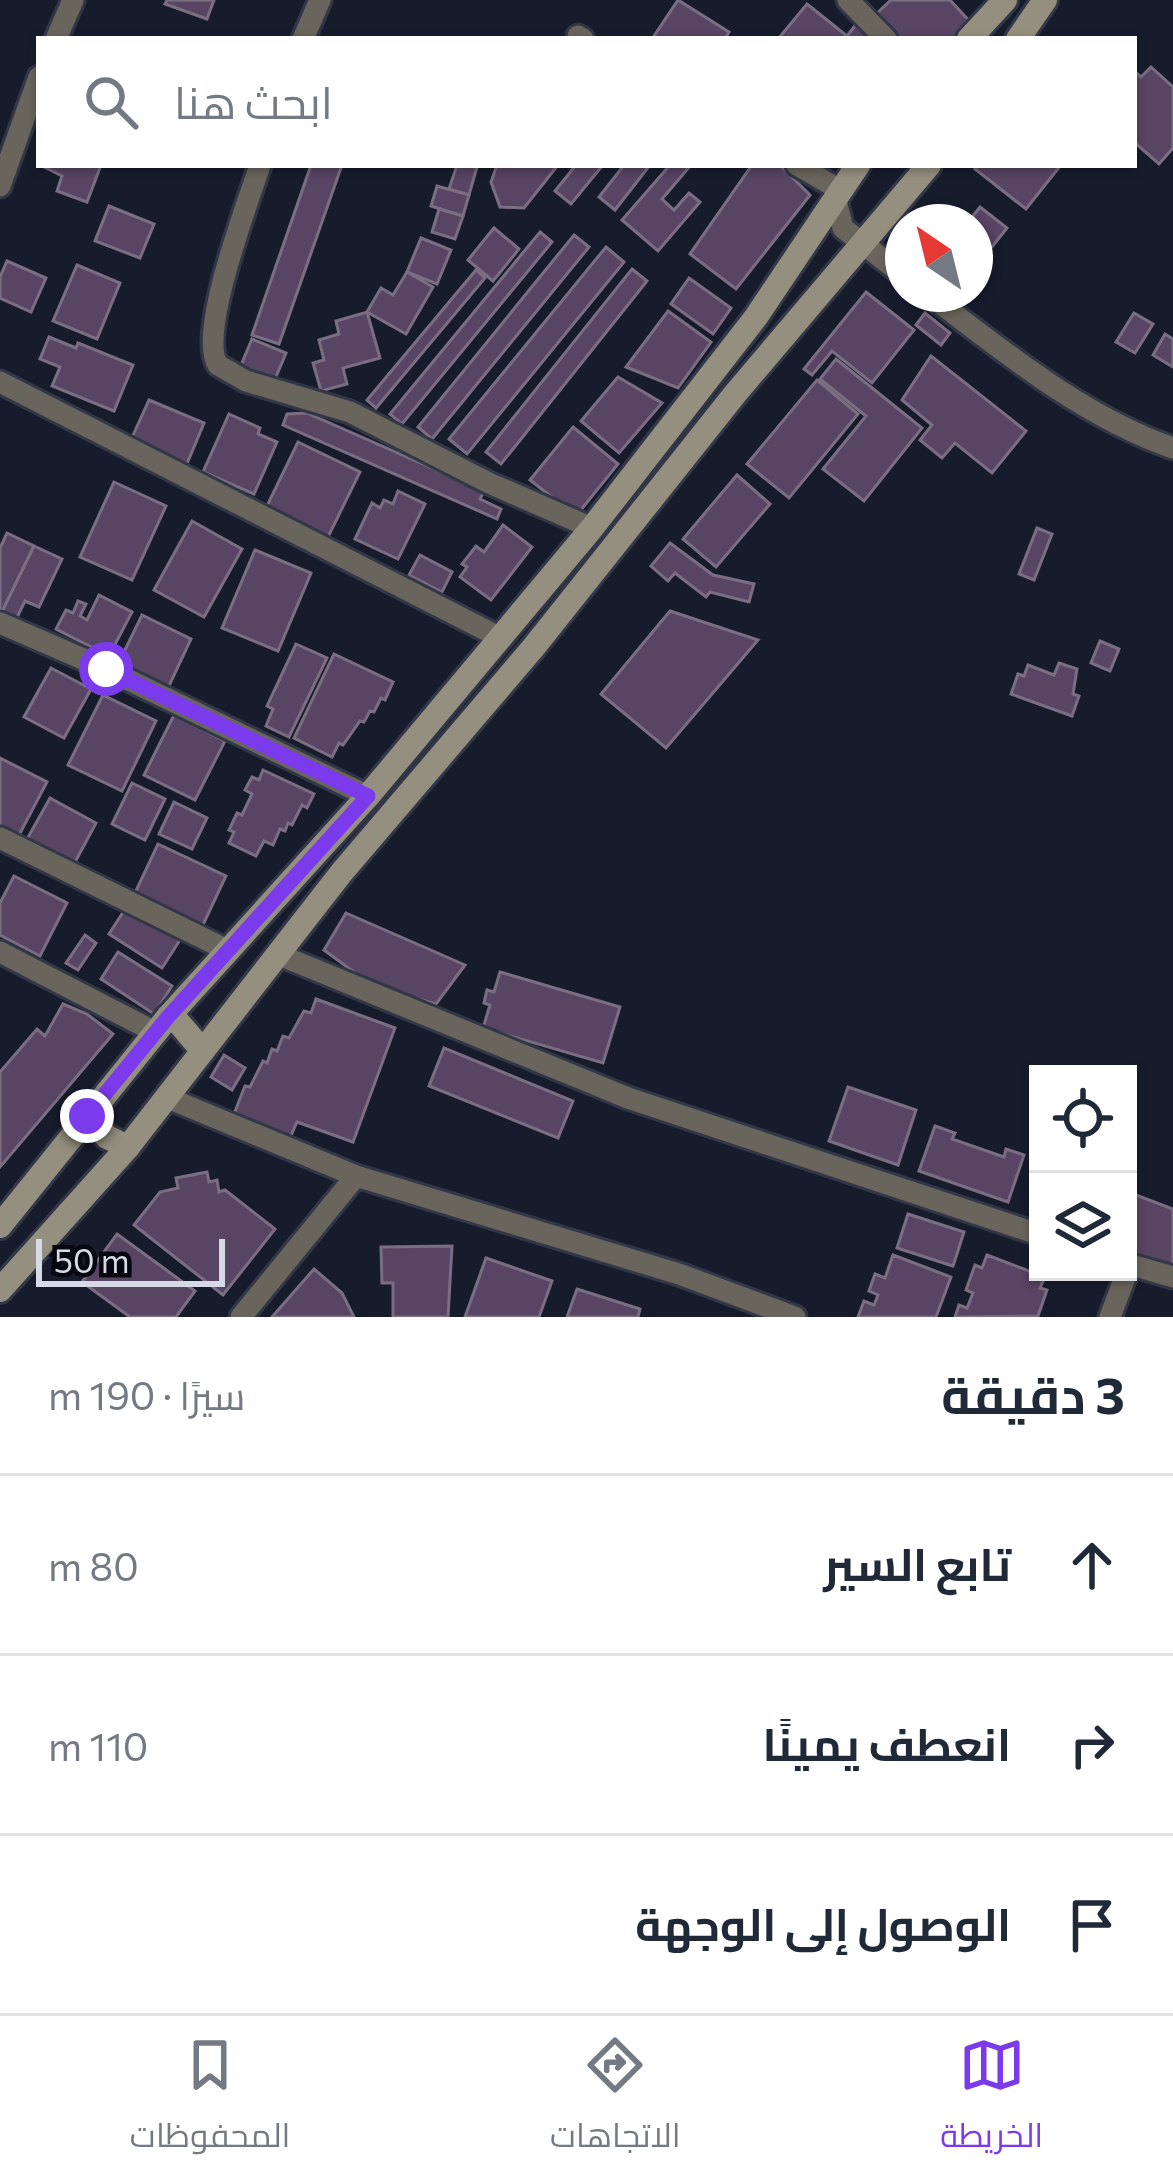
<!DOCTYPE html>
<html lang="ar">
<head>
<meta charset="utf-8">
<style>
	body { margin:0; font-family:Commissioner,Cairo,sans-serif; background:#f6f6f7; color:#1f2937; direction:rtl }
	.controls { position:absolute; right:36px; bottom:36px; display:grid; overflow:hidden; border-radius:0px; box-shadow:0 3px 9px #0004 }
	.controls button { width:108px; height:108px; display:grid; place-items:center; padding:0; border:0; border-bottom:3px solid #e0e1e3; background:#fff; color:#1f2937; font:60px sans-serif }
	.compass { position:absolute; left:885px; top:204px; width:108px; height:108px; border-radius:50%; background:#fff; box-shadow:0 3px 9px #0004; rotate:325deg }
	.scale { position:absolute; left:36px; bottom:30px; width:189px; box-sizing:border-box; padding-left:12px; border:6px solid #d6dae6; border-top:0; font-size:33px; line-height:42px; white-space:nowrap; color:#d6dae6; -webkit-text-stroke:9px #06070e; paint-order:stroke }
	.stop { position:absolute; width:36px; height:36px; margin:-27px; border:9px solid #7c3aed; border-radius:50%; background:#fff }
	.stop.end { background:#7c3aed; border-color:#fff; box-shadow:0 3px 12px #0008 }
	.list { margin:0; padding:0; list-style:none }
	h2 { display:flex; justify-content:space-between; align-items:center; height:156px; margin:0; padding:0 48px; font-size:51px }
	h2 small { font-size:39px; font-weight:400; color:#747a83 }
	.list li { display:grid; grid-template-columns:78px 1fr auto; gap:36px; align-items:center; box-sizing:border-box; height:180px; padding:0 48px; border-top:3px solid #e0e1e3 }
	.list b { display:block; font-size:45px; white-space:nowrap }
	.list em { font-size:39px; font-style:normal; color:#747a83 }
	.icon { flex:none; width:66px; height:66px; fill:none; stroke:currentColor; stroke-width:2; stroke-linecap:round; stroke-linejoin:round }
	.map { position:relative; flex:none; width:1173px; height:1317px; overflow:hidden; direction:ltr }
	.search { position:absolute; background:#fff; box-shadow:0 3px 9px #0004; left:36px; right:36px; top:36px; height:132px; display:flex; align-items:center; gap:30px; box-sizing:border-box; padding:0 42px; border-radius:0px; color:#747a83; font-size:45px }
	.sheet { height:696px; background:#fff }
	nav { display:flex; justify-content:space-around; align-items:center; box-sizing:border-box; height:168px; border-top:3px solid #e0e1e3; background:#fff; font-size:33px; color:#747a83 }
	nav a { display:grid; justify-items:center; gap:6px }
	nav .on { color:#7c3aed }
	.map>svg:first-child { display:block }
	.building { fill:#584463; stroke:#7b6e82; stroke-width:3 }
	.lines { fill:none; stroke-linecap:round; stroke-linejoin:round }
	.minor-casing { stroke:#323747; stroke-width:27 }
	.secondary-casing { stroke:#323747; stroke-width:30 }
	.minor { stroke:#69655c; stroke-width:21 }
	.secondary { stroke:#958f7f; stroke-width:24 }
	.route { stroke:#7c3aed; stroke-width:15 }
</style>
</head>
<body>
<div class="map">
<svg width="1173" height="1317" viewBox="0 0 1173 1317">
	<rect width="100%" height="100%" fill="#171c2d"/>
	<g class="building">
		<path d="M167,0H214L207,19L165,4Z"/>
		<path d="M678,0L729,32L725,39H652Z"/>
		<path d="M891,0H950L973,25L957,39H896L874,16Z"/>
		<path d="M807,4L847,36L857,23L877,39H778Z"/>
		<path d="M1151,67L1173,87V148L1159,164L1134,142V71L1141,77Z"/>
		<path d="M40,165H101L87,202L57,191L62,176Z"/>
		<path d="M311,165H342L279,344L252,335Z"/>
		<path d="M457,165L477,167L469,195L449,189Z"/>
		<path d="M558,165L524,208L500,207L491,182L497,165Z"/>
		<path d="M576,165H603L571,204L555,191Z"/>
		<path d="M624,165H650L615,210L599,197Z"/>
		<path d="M670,165H691L662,199L674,210L689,193L700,202L658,251L622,220Z"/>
		<path d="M752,165H780L810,195L736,289L690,254Z"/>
		<path d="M978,165H1061L1026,209L975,169Z"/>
		<path d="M437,186L469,195L463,216L431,206Z"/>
		<path d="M109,206L154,224L140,258L95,241Z"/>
		<path d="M980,207L1007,228L988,252L975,242V222H968Z"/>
		<path d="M439,209L463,216L455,239L432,232Z"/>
		<path d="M494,228L519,249L493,281L468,260Z"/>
		<path d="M540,232L552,242L402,424L390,414Z"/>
		<path d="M574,235L589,247L432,439L418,427Z"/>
		<path d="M421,238L451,250L437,284L407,272Z"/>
		<path d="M606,247L624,262L467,454L449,439Z"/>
		<path d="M7,261L46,278L31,312L0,298V277Z"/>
		<path d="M77,265L120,283L97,339L53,321Z"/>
		<path d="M632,269L647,281L501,464L486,452Z"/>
		<path d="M476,270L485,278L376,408L367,400Z"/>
		<path d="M407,272L433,287L406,334L367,312L381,288L393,295Z"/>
		<path d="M689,278L731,308L713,334L671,304Z"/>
		<path d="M866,292L914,330L872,383L832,351L812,375L804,369Z"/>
		<path d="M668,311L711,342L678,388L626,367Z"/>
		<path d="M367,312L380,358L343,368L347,384L321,391L313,363L324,360L319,340L339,334L336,321Z"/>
		<path d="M925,313L950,333L941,345L916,325Z"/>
		<path d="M1134,313L1153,324L1135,353L1116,342Z"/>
		<path d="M1165,334L1173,339V367L1153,355Z"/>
		<path d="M49,337L76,348L78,343L133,365L114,411L52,386L60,367L40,359Z"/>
		<path d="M252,339L286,353L273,384L239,370Z"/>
		<path d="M931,356L1026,431L992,473L955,443L942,458L920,440L932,425L902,400Z"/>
		<path d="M836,359L922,428L864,501L823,469L866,416L820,379Z"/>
		<path d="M618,377L662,403L619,453L581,421Z"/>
		<path d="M817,380L858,414L789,498L747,464Z"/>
		<path d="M149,400L204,423L186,466L130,442Z"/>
		<path d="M307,413L484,491L480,499L501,509L497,519L283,425L287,414Z"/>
		<path d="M229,414L260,428L258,434L277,442L254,494L203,472Z"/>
		<path d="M573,427L618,464L576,516L530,480Z"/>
		<path d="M298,442L360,472L326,541L264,512Z"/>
		<path d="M737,475L770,504L716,567L683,539Z"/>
		<path d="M114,482L166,506L132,580L80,557Z"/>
		<path d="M398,491L425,504L398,559L355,539L372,503L380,508L384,500L393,504Z"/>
		<path d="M192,521L242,549L204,617L154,590Z"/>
		<path d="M503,525L532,547L491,600L460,577L467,567L462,564L476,546L484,552Z"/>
		<path d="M1037,528L1052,534L1034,580L1019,574Z"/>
		<path d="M7,533L34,546L0,616V548Z"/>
		<path d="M670,543L713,575L754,584L749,602L710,592L706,597L675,573L668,581L651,566Z"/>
		<path d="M34,546L62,559L39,607L25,601L14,624L0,616Z"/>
		<path d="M255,550L311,573L278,651L222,628Z"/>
		<path d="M420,555L452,572L442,592L409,575Z"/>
		<path d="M99,595L132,612L109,656L56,629L66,610L73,613L78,601L86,604L80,616L87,620Z"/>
		<path d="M670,611L758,640L666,748L601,694Z"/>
		<path d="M142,615L191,639L168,688L118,664Z"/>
		<path d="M1100,641L1119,649L1110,671L1091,663Z"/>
		<path d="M296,644L327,658L289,737L266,726L273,709L267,706Z"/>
		<path d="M334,654L393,682L385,700L381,698L374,712L370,711L364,722L360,721L343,745L339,743L332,757L294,738Z"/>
		<path d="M1059,663L1077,669L1073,694L1079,696L1072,716L1011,694L1018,674L1024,676L1028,665L1054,675Z"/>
		<path d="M51,668L91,689L64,738L24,717Z"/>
		<path d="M103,695L156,721L122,791L68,765Z"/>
		<path d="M174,715L225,741L195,800L144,775Z"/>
		<path d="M0,758L47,782L17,839L0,830Z"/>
		<path d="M263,770L314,794L307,808L302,805L292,825L288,823L285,831L280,829L273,845L264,841L256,856L229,843L234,832L229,830L237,813L242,815L252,794L245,790L252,777L259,780Z"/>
		<path d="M132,783L165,799L145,840L112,824Z"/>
		<path d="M50,798L96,823L73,866L26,841Z"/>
		<path d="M174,802L207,818L192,849L159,834Z"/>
		<path d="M158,844L226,876L202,927L134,895Z"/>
		<path d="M14,876L67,903L40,956L0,935V903Z"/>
		<path d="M127,906L180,940L162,968L109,934Z"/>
		<path d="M346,913L465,965L436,1004L373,986L324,950Z"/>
		<path d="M85,935L96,943L78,970L66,963Z"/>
		<path d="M118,952L172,986L154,1014L101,979Z"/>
		<path d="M500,972L620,1007L603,1063L483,1028L490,1005L484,1003L487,990L494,992Z"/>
		<path d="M316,999L395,1028L353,1142L297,1122L290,1138L232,1119L245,1086L250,1087L263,1061L267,1063L272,1049L277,1051L283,1036L289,1038L304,1011L311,1013Z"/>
		<path d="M63,1004L87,1014L113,1034L0,1167V1072L37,1029L45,1036Z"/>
		<path d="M444,1048L573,1101L558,1138L429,1086Z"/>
		<path d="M224,1055L245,1068L232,1090L211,1077Z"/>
		<path d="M848,1087L916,1110L898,1165L829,1141Z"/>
		<path d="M935,1126L955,1133L952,1139L1004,1157L1006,1149L1024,1155L1008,1202L919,1171Z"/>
		<path d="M207,1172L209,1182L217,1180L219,1192L225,1190L275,1229L223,1295L134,1225L160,1192L178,1188L176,1178Z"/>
		<path d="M1128,1192L1173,1209V1272L1128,1255Z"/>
		<path d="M908,1214L964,1232L953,1266L897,1248Z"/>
		<path d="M117,1234L195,1291L176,1317H130L82,1282Z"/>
		<path d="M452,1246L448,1317H393V1283H382L381,1247Z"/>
		<path d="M893,1255L951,1277L936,1317H858L864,1301L874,1305L878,1295L869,1291L875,1274L885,1278Z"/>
		<path d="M987,1255L1045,1277L1040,1288L1047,1290L1038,1316L955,1317L959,1305L967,1308L973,1293L966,1290L975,1265L982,1268Z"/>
		<path d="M486,1258L552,1281L539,1317H465Z"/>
		<path d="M314,1269L342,1293L354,1317H272Z"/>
		<path d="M577,1289L640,1309L638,1317H567Z"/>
	</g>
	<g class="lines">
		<g class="minor-casing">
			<g id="minor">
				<path d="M848,0L886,39"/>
				<path d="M578,36L583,39"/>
				<path d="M56,39L73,0"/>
				<path d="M303,39L320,0"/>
				<path d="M260,165C248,202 197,336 218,365L246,381L350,412L489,483L592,528"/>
				<path d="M797,165L840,190"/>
				<path d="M0,186L39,77"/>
				<path d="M835,197L843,228L903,275"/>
				<path d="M928,294C1003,351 1083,417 1173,448"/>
				<path d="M0,382L501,638"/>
				<path d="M0,623L106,669L368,796"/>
				<path d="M0,838L227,950"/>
				<path d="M0,952L155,1032"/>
				<path d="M277,954L628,1098L1038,1234"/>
				<path d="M168,1098L356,1176L679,1274L795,1317"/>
				<path d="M1128,1264L1173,1277"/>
				<path d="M241,1317L356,1176"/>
				<path d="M1110,1317L1127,1272"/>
			</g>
		</g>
		<g class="secondary-casing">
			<g id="secondary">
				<path d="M969,39L1005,0"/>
				<path d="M1018,39L1045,0"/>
				<path d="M168,1017L178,1022L202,1050"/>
				<path d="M87,1116L107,1137L128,1147"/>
				<path d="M0,1226L168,1017L368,796L592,528L756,317L858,165"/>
				<path d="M0,1290L128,1147L342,872L533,648L735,394L929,165"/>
			</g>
		</g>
		<use href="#minor" class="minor"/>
		<use href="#secondary" class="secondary"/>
	</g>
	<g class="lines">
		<path class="route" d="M87,1116L168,1017L368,796L106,669"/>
	</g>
</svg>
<div class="controls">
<button><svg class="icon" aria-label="locate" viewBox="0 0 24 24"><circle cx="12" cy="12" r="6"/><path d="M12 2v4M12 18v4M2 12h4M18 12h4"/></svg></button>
<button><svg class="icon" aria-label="layers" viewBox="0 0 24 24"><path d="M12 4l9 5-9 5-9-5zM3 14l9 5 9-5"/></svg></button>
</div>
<svg class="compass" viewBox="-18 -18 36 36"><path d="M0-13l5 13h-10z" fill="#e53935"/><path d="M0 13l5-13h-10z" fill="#747a83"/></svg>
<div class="scale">50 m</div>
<div class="stop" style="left:106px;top:669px"></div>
<div class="stop end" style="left:87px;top:1116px"></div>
<div class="search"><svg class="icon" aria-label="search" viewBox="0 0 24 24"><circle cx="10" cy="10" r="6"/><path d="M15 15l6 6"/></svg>ابحث هنا</div>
</div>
<section class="sheet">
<h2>3 دقيقة<small>سيرًا · 190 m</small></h2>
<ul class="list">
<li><svg class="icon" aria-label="ahead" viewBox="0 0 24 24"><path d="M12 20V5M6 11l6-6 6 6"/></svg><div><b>تابع السير</b></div><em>80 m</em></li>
<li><svg class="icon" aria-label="right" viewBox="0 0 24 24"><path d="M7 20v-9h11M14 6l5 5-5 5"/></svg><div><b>انعطف يمينًا</b></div><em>110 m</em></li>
<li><svg class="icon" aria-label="arrive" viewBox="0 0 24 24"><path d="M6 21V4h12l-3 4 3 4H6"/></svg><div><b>الوصول إلى الوجهة</b></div></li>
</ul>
</section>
<nav>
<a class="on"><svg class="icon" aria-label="map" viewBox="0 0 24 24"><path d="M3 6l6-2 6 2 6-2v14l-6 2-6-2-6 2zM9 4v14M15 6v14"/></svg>الخريطة</a>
<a><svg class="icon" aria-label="directions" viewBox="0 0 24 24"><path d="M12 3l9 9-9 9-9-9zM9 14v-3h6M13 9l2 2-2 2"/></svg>الاتجاهات</a>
<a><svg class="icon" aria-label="saved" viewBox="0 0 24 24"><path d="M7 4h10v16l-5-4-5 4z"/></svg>المحفوظات</a>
</nav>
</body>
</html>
